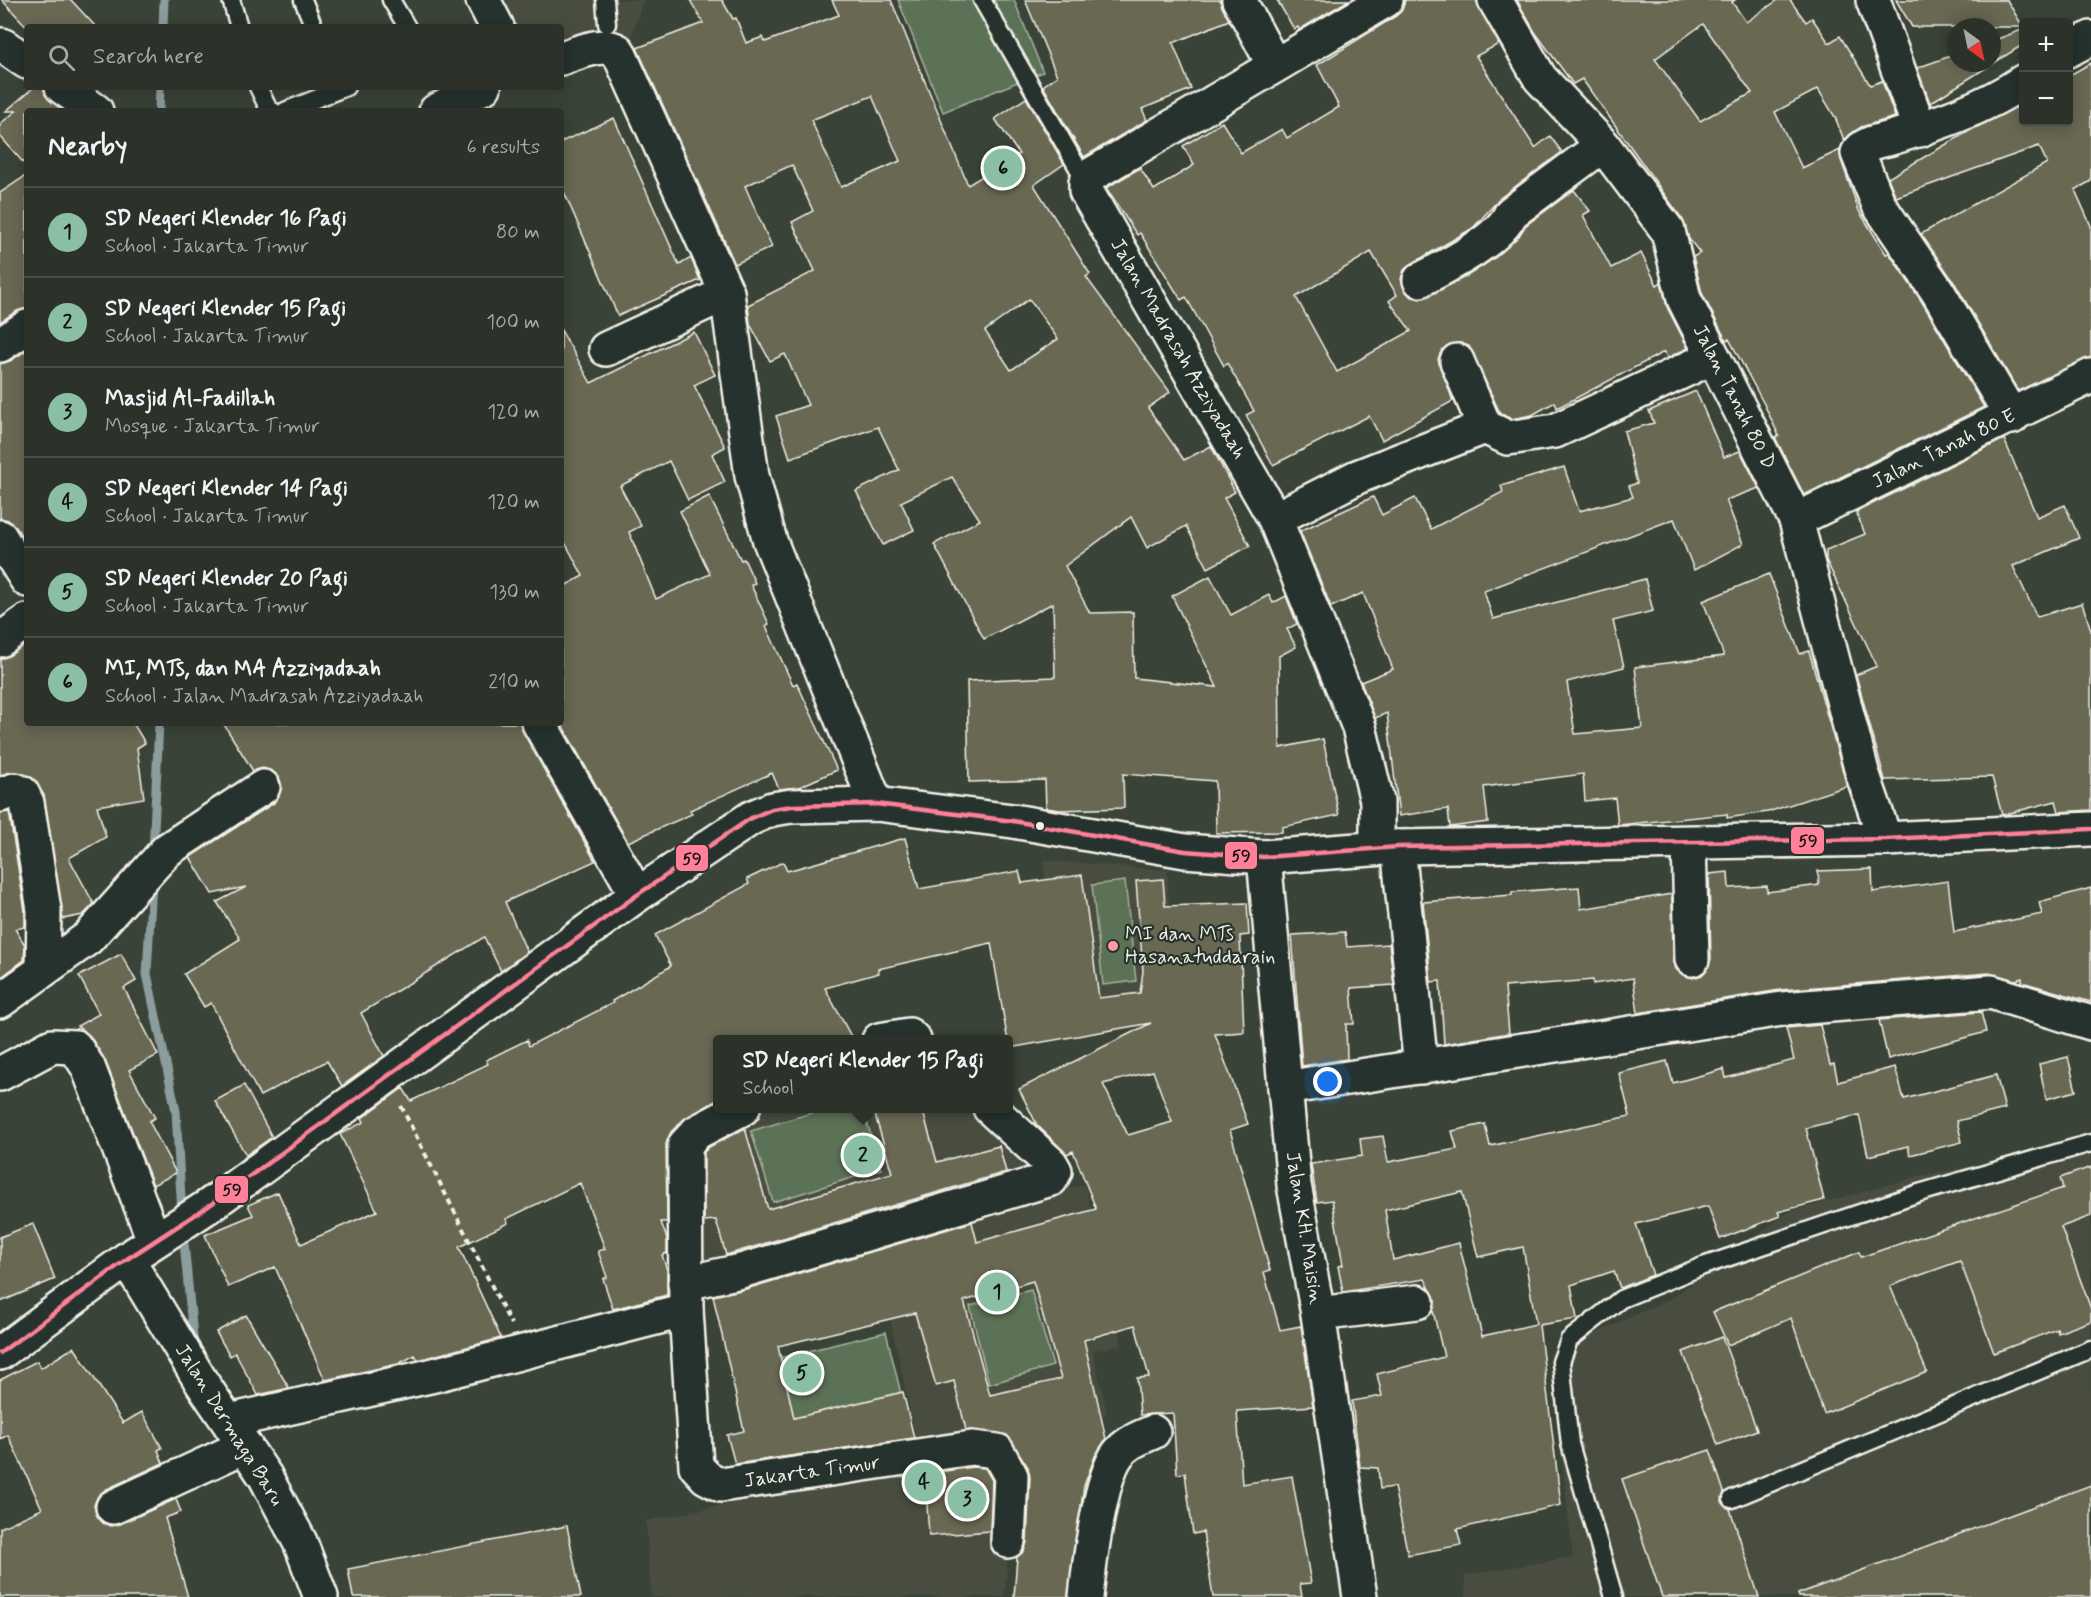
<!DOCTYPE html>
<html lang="en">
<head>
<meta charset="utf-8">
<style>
	body { margin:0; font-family:Mynerve,sans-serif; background:#343a32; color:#f1f3f6 }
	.controls { position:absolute; right:18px; top:18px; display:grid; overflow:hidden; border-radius:6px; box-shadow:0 3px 15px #0003 }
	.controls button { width:54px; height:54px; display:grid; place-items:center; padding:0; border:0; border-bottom:2px solid #484d47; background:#2c322a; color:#f1f3f6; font:30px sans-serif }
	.compass { position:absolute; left:1947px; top:18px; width:54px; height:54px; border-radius:50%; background:#2c322a; box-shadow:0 3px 15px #0003; rotate:147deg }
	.you { position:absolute; left:1328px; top:1082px; width:21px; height:21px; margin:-15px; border:4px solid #fff; border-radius:50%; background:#1a73e8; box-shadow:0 0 0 9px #1a73e833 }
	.badge { display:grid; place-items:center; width:39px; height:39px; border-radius:50%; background:#8abfa5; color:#111; font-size:20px; font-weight:700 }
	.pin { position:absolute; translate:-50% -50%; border:3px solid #fff; box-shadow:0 2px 6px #0006 }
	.popup { position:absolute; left:713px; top:1035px; width:300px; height:78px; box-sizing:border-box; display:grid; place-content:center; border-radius:6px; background:#2c322a; filter:drop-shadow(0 2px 4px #0005); font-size:20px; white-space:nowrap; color:#a6aaa8 }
	.popup b { font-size:22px; color:#f1f3f6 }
	.popup::after { content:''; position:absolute; left:50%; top:100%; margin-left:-12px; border:12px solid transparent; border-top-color:#2c322a }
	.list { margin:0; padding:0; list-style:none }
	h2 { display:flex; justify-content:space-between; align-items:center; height:78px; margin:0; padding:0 24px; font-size:26px }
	h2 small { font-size:20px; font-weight:400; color:#a6aaa8 }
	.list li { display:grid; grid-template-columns:39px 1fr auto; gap:18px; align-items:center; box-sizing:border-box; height:90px; padding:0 24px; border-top:2px solid #484d47 }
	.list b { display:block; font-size:22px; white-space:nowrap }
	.list p { margin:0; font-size:20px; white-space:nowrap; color:#a6aaa8 }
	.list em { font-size:20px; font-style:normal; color:#a6aaa8 }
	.icon { flex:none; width:33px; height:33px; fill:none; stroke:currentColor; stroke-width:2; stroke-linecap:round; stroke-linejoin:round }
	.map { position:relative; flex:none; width:2091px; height:1597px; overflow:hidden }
	.search { position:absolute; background:#2c322a; box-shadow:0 3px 15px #0003; left:24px; top:24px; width:540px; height:66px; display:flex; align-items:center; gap:15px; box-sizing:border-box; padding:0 21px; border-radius:6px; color:#a6aaa8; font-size:22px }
	.panel { position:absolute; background:#2c322a; box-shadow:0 3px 15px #0003; left:24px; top:108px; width:540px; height:618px; border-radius:6px }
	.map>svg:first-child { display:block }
	.built { fill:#484e40 }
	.garden { fill:#5c7257; stroke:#a8b2a0; stroke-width:1.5 }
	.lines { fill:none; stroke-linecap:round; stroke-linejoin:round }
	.stream { stroke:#8c9d9e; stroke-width:9 }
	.building { fill:#696853; stroke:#f4f1e8; stroke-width:1.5; fill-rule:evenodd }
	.service-casing { stroke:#f4f1e8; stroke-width:21 }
	.minor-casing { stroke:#f4f1e8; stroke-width:38 }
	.tertiary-casing { stroke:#f4f1e8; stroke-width:38 }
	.path { stroke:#f4f1e8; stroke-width:4; stroke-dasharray:6 4.5; stroke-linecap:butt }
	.service { stroke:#26332d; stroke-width:16 }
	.minor { stroke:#26332d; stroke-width:33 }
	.tertiary { stroke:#26332d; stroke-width:33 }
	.bus-1-casing { stroke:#26332d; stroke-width:9 }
	.bus-1 { stroke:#ff8098; stroke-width:4.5 }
	.bus-dot { fill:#f4f1e8; stroke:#26332d; stroke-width:2 }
	.poi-dot { fill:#ff9aa2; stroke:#26332d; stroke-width:2 }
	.labels { text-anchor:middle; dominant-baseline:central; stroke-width:4.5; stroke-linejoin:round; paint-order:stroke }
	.street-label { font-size:20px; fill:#f4f1e8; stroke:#26332d }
	.poi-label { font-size:20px; fill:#f4f1e8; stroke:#26332d; text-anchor:start }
	.line-badge { stroke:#26332d; stroke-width:2 }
	.pale-badge-label { font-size:16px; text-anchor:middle; font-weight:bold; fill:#111 }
</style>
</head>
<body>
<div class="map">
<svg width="2091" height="1597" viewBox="0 0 2091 1597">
	<rect width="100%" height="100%" fill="#3a4338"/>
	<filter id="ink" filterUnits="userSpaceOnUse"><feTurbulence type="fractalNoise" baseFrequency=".0167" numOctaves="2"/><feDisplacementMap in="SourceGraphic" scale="12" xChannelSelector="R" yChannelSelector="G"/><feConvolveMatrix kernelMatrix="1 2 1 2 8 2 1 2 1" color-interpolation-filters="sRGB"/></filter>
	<g filter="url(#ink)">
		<g class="built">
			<path d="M490,0H643L629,45L561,65V27H505Z"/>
			<path d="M1043,860L1167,870L1176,1022L1066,1038Z"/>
			<path d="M738,1109H988L1059,1182L692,1284L693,1128Z"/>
			<path d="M2091,1145V1597H1466L1465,1575L1573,1557L1550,1355L1673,1297L1789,1212L1920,1176Z"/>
			<path d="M1085,1184L1122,1344L1093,1351L1107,1414L920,1456L873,1240Z"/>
			<path d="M1019,1444L1004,1597H651L646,1521Z"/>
		</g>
		<g class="garden">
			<path d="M898,0H1014L1043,72L943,112Z"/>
			<path d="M1125,881L1136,981L1103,985L1092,885Z"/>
			<path d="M825,1109H863L881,1169L773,1202L751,1131Z"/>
			<path d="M1031,1290L1053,1366L989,1384L970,1306Z"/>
			<path d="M886,1332L902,1398L794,1424L779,1358Z"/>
		</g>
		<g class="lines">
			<g class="stream">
				<path d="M163,27L164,0"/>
				<path d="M159,111L160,87"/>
				<path d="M153,852L159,723"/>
				<path d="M152,881L147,974L176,1111L182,1215"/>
				<path d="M183,1232L194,1347"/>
			</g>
		</g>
		<g class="building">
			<path d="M2,0H71L96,27H27Z"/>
			<path d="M690,0H722L733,19L736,18L746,43L763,37L765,42L839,15L832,0H891L968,185L1019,154L995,119L1026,98L1064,164L1034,185L1090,274L1086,277L1170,392L1148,408L1184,460L1211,446L1235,492L1224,498L1250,546L1208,568L1186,526L1147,548L1131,517L1065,566L1090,613L1133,612L1134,678L1217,687L1172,596L1210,576L1231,615L1269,595L1273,603L1286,596L1297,624L1287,629L1296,647L1279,656L1280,748L1323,739L1339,815L1282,827V832L1216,833L1215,781L1123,774L1124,808L1060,810L1046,808L1045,780L969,782L967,681L1055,677L1053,603L984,639L934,544L980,520L952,477L901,502L914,530L883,545L856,491L899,470L878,427L790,458L776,416L808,405L785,354L770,361L750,324L748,305L815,271L792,222L813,211L792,165L745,186L772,247L735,264L637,48L703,23ZM872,96L900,161L841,187L811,120ZM1029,299L1058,339L1011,370L985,331Z"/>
			<path d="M1025,0H1220L1229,20L1173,43L1191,89L1142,109L1147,120L1084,157L1043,86L1057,76Z"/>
			<path d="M1277,0H1349L1299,30L1298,27L1294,29Z"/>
			<path d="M1405,0H1476L1499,44L1476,56L1535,148L1550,136L1562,152L1500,198L1473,228L1411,264L1404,270L1401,279L1404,289L1410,296L1420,299L1467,276L1496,257L1519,236L1525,226L1574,190L1590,211L1583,215L1611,268L1641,253L1657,285L1661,282L1667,307L1688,348L1667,358L1664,352L1557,408L1555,402L1532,415L1511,419L1500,413L1469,346L1460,343L1450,344L1442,350L1438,359L1453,401L1382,440L1369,416L1273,465L1246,415L1254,411L1227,363L1224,366L1186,297L1181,300L1140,233L1137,235L1106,188L1140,168L1154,190L1194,165L1183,146L1222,122L1241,153L1282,129L1287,138L1339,107L1317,65L1396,16L1402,10ZM1371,252L1397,295L1389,301L1411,331L1337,372L1296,297Z"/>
			<path d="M1517,0H1735L1732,2L1746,22L1778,0H1790L1806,22L1812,18L1829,43L1840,36L1870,85L1882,81L1895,117L1861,127L1844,140L1835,117L1818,89L1775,112L1802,168L1840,150L1841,160L1859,211L1886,254L1889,253L1922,302L1984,407L1804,495L1775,437L1779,436L1764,404L1729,339L1726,340L1702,293L1693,257L1700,253L1689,239L1683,220L1582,79L1573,84L1535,32ZM1703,24L1752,93L1700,121L1655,59Z"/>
			<path d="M1896,0H2007L2023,27H1912Z"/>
			<path d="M2024,29V44L1930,103L1917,68L1956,54V63H1992V41Z"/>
			<path d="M2091,63V181L2075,190L2091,226V357L2018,391L1954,282L1921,234L2047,163L2039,146L1896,197L1888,178L1971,130L2024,103V122H2068V76Z"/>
			<path d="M34,87H44L45,95L63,111H27V167L0,136V124L16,111H6Z"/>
			<path d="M614,118L679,265L691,258L700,280L618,316L561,185V142Z"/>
			<path d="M27,175V308L17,311L0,322V193Z"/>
			<path d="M561,330L591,383L694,332L715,375L694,385L725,447L712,454L725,482L688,500L669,461L620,486L641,526L629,532L656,599L710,574L680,511L709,496L741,560L744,559L755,583L751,585L769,624L766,626L793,685L797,683L837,770L799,787L779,789L772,773L690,810L692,814L628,842L561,723V588L583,576L561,535Z"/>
			<path d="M27,350V545L16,527L8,520L0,518V364L10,361Z"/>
			<path d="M1696,391L1724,457L1740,451L1759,488L1726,500L1743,544L1694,570L1674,519L1484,591L1493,619L1645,579L1653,611L1613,621L1624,667L1567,682L1575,734L1642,728L1635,667L1724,656L1703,601L1769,574L1800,654L1809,651L1847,786L1768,812L1727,818V814L1618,825L1615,798L1585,801L1583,774L1484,787L1488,822L1450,827L1448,809L1399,816L1387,713L1375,718L1361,682L1393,669L1363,593L1331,607L1300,531L1373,497L1382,515L1415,498L1431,529L1503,492L1501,486L1564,467L1579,511L1633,497L1629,486L1637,483L1624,431L1654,423L1649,411Z"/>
			<path d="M2004,439L2037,517L2065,505L2079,538L2013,566L2037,617L2082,603L2091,630V810L2059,812L2056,801L2002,815L1992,777L1885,780L1856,675L1877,666L1826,560V550L1865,534L1856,512Z"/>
			<path d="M27,644V723H133L145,743L137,748L144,798L97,806L106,837L69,858L94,904L83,915L63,919L44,795L29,776L10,772L0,775V659Z"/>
			<path d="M223,723H520L523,732L595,861L505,902L527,952L501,971L484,937L361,1013L384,1056L342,1086L327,1061L260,1096L211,1003L204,1007L184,974L240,939L217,902L246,887L212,894L190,857L274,803L282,787L279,777L272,771L263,768L253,771Z"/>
			<path d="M9,812L25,911V927L15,929L25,945L24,960L0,978V813Z"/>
			<path d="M905,838L919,889L1019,871L1022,883L1082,875L1099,998L1140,993L1143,971L1136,881L1163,879L1165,906L1247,903L1249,935L1240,936L1244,1032L1215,1034L1248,1124L1230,1130L1270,1270L1264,1272L1280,1330L1301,1326L1313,1406L1237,1411L1242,1484L1292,1476L1311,1583L1300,1584L1302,1597H1213L1203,1532L1193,1534L1185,1473L1177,1474L1173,1413L1140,1415L1137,1378L1149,1377L1135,1325L1084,1340L1106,1439L1095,1456L1084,1486L1068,1597H1014L1017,1557L1024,1551L1027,1542L1030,1477L1028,1467L1007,1435L966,1430L954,1381L936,1386L915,1313L778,1346L794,1418L903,1392L914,1438L735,1464L727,1435L744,1431L713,1296L746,1289L972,1222L977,1242L1096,1209L1073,1151L1067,1154L1037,1125L1019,1089L1151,1023L1009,1048L991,943L878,969L879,973L825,988L853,1040H717V1100L684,1119L671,1132L666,1144L667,1222H661L667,1239V1253L662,1255L667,1270V1295L613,1309L603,1279L607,1277L598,1251L605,1249L580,1183L506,1219L508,1223L459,1247L501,1338L418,1360L415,1355L398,1364L325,1380L275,1267L228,1287L205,1235L253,1215L248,1205L278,1192L301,1244L377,1211L340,1134L364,1122L362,1118L403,1088L411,1101L488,1064L486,1060L527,1040L529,1046L613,1003L612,1001L671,966L655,935L749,884L747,879L783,862L787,871ZM1153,1071L1172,1122L1128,1135L1103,1084ZM1033,1281L1061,1379L990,1395L964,1301Z"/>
			<path d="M1872,869L1873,892L1948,881L1954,932L2042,914L2039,902L2091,888V1002L2022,982V978L2015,980L1989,973L1780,990L1638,1013L1633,978L1593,984V980L1505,987L1509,1033L1444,1044L1440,981L1431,982L1423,902L1512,895V892L1579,887L1581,909L1672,894L1673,960L1676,969L1683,975L1693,978L1702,975L1708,968L1711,959L1709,874L1728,872L1729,888L1767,886V892L1819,885L1818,871Z"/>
			<path d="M1345,932L1347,947L1389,944L1394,985L1351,988L1354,1024H1346L1347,1059L1302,1066L1292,935Z"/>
			<path d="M121,954L136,981L124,988L158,1055L129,1070L155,1118L149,1121L176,1173L153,1185L105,1060L90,1036L77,1026L99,1014L79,976Z"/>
			<path d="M1981,1012L1986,1032L1888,1059L1879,1020Z"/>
			<path d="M1820,1025L1830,1065L1834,1064L1838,1082L1895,1067L1904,1099L1996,1075L2005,1109L1957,1121L1962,1142L1910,1155L1908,1146L1868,1156L1859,1115L1806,1128L1824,1200L1778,1212L1780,1216L1720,1239L1708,1206L1636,1224L1653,1275L1620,1288L1614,1271L1571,1285L1577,1319L1539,1325L1561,1505L1457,1529L1461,1545L1408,1555L1394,1487L1380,1489L1378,1468L1360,1467L1352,1401L1382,1396L1377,1374L1444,1357L1433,1311L1435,1299L1425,1279L1343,1292L1338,1266L1343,1265L1332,1200L1317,1202L1311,1164L1362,1156L1360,1139L1383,1136L1388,1162L1457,1149L1452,1131L1485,1124L1490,1146L1630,1116L1619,1073L1667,1061L1673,1083L1724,1069L1726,1078L1794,1060L1786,1028ZM1462,1192L1478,1257L1523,1247L1536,1324L1482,1336L1459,1243L1393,1260L1385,1210Z"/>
			<path d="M2068,1057L2076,1091L2046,1099L2039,1064Z"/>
			<path d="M244,1085L272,1137L246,1155L215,1101Z"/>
			<path d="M873,1108H922L937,1162L999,1146L1006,1172L726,1255L716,1220L704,1221V1152L709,1147L745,1128L768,1209L892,1173Z"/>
			<path d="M2091,1167V1216L2061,1227L2091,1309V1321L2058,1333L2057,1329L1994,1353L1960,1261L1890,1286L1927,1372L1824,1414L1791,1318L1728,1345L1713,1312L1859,1252L1861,1257L2063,1188L2060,1178Z"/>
			<path d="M33,1224L55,1279L0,1302V1237Z"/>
			<path d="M246,1315L289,1388L258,1395L235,1353L230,1356L216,1332Z"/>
			<path d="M1722,1337L1757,1430L1718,1445L1683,1352Z"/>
			<path d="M74,1347L123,1423L142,1412L162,1448L158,1450L163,1463L105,1490L98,1496L94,1505L96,1514L103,1523L111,1526L120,1524L176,1499L181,1512L165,1518L188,1597H0V1528L42,1509L8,1435L0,1439V1380L37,1361L41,1368Z"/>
			<path d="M1710,1450L1724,1492L1722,1502L1730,1509L1759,1597H1662L1622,1479Z"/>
			<path d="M972,1467L985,1468L992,1480L990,1531L929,1536L925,1474Z"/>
			<path d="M2091,1485V1597H1799L1798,1594Z"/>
			<path d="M567,1526L581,1597H353L348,1569Z"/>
		</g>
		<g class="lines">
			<g class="service-casing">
				<g id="service">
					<path d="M231,0L239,27"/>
					<path d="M303,0L314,27"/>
					<path d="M391,0L407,27"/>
					<path d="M605,0L607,24"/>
					<path d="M982,0L1086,182"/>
					<path d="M258,87L269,110L273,111"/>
					<path d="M285,111L346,87"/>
					<path d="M1732,1499L2091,1349"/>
					<path d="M1614,1597L1570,1444L1561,1362L1569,1340L1621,1299L1703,1266L1919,1193L2091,1143"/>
				</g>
			</g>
			<g class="minor-casing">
				<g id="minor">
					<path d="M483,0L497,27"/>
					<path d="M1239,0L1274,65"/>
					<path d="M1495,0L1540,78L1603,145L1668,231L1684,299L1796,520L1862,772L1885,839"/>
					<path d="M1873,0L1920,130"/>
					<path d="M2,45L27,62"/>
					<path d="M2068,50L2091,38"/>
					<path d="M561,58C579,53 602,41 618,51L727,293L752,476L770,541L876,804"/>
					<path d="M62,87L96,111"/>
					<path d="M436,111L484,87"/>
					<path d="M1420,280C1445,267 1500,240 1511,213L1603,145"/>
					<path d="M0,345L27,327"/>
					<path d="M606,349L727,293"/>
					<path d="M1457,361L1485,427L1508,438L1555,431L1713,357"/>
					<path d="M2012,417L1938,292L1879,205L1858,153C1863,143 1881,141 1891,138C1937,124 1984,108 2024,81"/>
					<path d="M1275,519L1357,477L1485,427"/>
					<path d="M1796,520L2091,376"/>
					<path d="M0,537L27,580"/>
					<path d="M0,640L27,621"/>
					<path d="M539,723L637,895"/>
					<path d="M0,795L15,790L22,793L27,803L44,910L43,970"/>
					<path d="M1689,843L1692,959"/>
					<path d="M1398,847L1421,1067"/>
					<path d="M1377,848V801L1359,727L1275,519L1086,191V182L1091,175L1386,0"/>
					<path d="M0,1001L88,938L167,850L263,787"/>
					<path d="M879,1040L909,1035L914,1040"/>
					<path d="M0,1074L52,1046L75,1047L88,1067L154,1240"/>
					<path d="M1285,1088L1782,1009L1991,992L2091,1023"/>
					<path d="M127,1259L202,1383L265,1476L300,1542L321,1597"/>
					<path d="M685,1283L741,1271L1051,1179L1055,1171L1051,1164L990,1108"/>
					<path d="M686,1310L696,1466L706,1477L721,1485L972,1448L997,1451L1011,1476L1008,1541"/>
					<path d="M1318,1314L1417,1302"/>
					<path d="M229,1421L430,1376L686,1310L685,1145L697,1132L743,1108"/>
					<path d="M113,1507L245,1446"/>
					<path d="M1086,1597C1089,1566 1100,1477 1118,1454C1127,1442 1140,1438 1153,1432"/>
				</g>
			</g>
			<g class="tertiary-casing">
				<g id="tertiary">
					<path d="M1264,857L1294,1185L1318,1314L1360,1597"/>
					<path d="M0,1353L127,1259L210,1205L637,895L751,818L772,809L792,806L876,804L1013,821L1185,851L1264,857L1398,847L1885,839L2091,829"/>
				</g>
			</g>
			<path class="path" d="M401,1106L511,1324"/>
			<use href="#service" class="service"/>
			<use href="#minor" class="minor"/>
			<use href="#tertiary" class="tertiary"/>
			<g class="bus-1-casing">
				<path id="bus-1" d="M0,1353L127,1259L210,1205L637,895L751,818L772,809L792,806L876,804L1013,821L1185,851L1264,857L1398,847L1885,839L2091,829"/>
			</g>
			<use href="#bus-1" class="bus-1"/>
		</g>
	</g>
	<circle class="bus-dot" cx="1040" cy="826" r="5"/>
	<circle class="poi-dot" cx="1113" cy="946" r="6"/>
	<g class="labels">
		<g class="street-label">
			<text transform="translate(1178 349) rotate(60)">Jalan Madrasah Azziyadaah</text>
			<text transform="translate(1734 397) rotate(63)">Jalan Tanah 80 D</text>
			<text transform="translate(1944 449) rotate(-26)">Jalan Tanah 80 E</text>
			<text transform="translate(1304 1228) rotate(81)">Jalan KH. Maisin</text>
			<text transform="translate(229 1425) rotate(58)">Jalan Dermaga Baru</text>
			<text transform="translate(812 1472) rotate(-8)">Jakarta Timur</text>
		</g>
		<g class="poi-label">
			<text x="1125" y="934">MI dan MTs<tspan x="1125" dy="23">Hasanatuddarain</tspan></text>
		</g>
	</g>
	<g class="line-badge">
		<rect x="1790" y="826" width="35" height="29" rx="6" fill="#ff8098"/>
		<rect x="1224" y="841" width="34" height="29" rx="6" fill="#ff8098"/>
		<rect x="675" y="844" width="34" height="28" rx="6" fill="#ff8098"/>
		<rect x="214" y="1175" width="35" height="29" rx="6" fill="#ff8098"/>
	</g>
	<g class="pale-badge-label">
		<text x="1808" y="846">59</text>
		<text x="1241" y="861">59</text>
		<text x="692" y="864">59</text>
		<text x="232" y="1195">59</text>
	</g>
</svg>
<div class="controls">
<button>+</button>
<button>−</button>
</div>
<svg class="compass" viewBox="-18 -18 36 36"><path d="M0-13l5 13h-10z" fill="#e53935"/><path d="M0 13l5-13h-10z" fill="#a6aaa8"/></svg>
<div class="you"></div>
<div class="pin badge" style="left:997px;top:1292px">1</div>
<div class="pin badge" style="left:863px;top:1155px">2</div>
<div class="popup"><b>SD Negeri Klender 15 Pagi</b>School</div>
<div class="pin badge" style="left:967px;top:1499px">3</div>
<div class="pin badge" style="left:924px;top:1482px">4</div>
<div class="pin badge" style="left:802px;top:1373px">5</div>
<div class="pin badge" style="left:1003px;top:168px">6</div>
<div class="search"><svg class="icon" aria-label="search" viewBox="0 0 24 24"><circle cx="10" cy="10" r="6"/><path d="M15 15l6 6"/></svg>Search here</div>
<section class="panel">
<h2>Nearby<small>6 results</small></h2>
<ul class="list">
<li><span class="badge">1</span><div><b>SD Negeri Klender 16 Pagi</b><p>School · Jakarta Timur</p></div><em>80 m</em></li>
<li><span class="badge">2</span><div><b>SD Negeri Klender 15 Pagi</b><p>School · Jakarta Timur</p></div><em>100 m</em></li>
<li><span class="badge">3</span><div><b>Masjid Al-Fadillah</b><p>Mosque · Jakarta Timur</p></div><em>120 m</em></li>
<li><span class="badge">4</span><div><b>SD Negeri Klender 14 Pagi</b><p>School · Jakarta Timur</p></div><em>120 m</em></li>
<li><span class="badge">5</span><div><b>SD Negeri Klender 20 Pagi</b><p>School · Jakarta Timur</p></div><em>130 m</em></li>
<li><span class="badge">6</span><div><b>MI, MTs, dan MA Azziyadaah</b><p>School · Jalan Madrasah Azziyadaah</p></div><em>210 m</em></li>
</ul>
</section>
</div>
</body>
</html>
